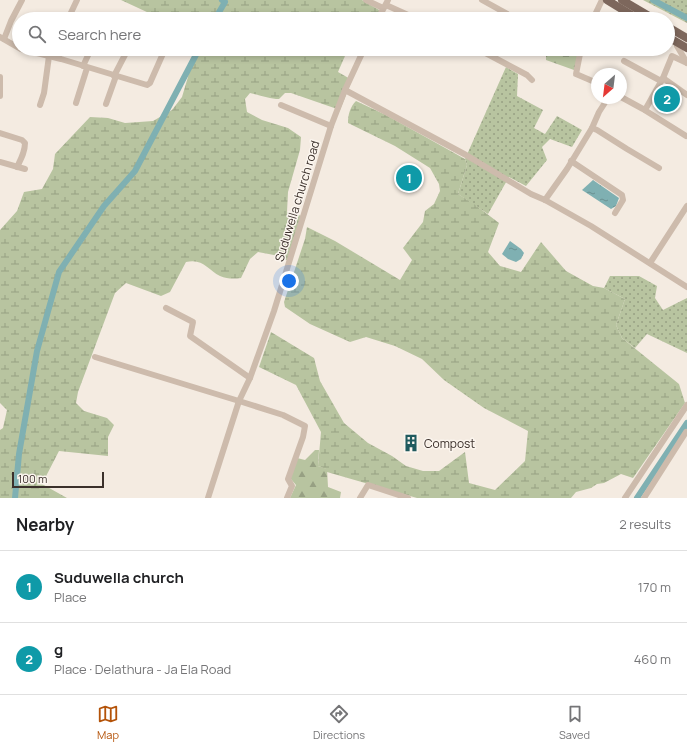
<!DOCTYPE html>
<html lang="en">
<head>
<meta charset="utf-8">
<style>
	body { margin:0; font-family:Manrope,sans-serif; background:#f2f2f2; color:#202124 }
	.compass { position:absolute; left:591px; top:68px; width:36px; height:36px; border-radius:50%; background:#fff; box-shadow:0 2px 6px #0003; rotate:208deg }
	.scale { position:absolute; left:12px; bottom:10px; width:92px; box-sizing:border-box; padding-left:4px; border:2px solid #3b302b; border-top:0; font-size:11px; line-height:14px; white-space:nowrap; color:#3b302b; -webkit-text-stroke:3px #fbf5ee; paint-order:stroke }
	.you { position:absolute; left:289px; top:281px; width:14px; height:14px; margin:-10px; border:3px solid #fff; border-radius:50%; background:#1a73e8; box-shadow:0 0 0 6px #1a73e833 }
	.badge { display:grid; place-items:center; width:26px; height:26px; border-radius:50%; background:#b45309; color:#fff; font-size:13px; font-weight:700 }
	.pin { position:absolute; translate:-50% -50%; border:2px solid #fff; box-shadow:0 1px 4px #0006 }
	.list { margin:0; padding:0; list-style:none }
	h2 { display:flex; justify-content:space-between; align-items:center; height:52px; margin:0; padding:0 16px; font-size:17px }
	h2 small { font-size:13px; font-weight:400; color:#757577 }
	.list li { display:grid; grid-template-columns:26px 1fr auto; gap:12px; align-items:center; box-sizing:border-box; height:72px; padding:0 16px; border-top:1px solid #e0e0e0 }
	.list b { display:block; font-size:15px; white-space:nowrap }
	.list p { margin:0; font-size:13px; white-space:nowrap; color:#757577 }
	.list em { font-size:13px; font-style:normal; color:#757577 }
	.icon { flex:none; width:22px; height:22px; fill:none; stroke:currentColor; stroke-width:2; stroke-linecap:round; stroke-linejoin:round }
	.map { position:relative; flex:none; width:687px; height:498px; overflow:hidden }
	.search { position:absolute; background:#fff; box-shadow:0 2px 6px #0003; left:12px; right:12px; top:12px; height:44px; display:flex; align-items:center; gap:10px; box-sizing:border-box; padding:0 14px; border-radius:22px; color:#757577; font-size:15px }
	.sheet { height:196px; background:#fff }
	nav { display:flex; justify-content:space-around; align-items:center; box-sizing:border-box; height:56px; border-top:1px solid #e0e0e0; background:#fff; font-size:11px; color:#757577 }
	nav a { display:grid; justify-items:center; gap:2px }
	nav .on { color:#b45309 }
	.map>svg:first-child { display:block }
	.grass { fill:url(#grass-dots) }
	.forest { fill:url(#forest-firs) }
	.wetland { fill:url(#wetland-marsh) }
	.water { fill:url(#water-ripples) }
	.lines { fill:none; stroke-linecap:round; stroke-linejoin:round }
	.canal { stroke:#7fb0b2; stroke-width:6 }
	.minor { stroke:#cdbbac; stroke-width:6 }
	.major { stroke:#7d675c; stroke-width:8 }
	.labels { text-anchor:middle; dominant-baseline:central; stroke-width:3; stroke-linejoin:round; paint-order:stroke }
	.street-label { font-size:12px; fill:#3b302b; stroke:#fbf5ee }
	.poi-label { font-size:12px; fill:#3b302b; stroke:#fbf5ee; text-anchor:start }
</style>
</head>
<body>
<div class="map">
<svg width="687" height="498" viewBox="0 0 687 498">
	<defs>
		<pattern id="grass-dots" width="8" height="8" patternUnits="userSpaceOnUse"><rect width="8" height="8" fill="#b8c4a0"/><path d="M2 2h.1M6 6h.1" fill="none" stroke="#97a083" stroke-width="1.8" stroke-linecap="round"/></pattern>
		<pattern id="forest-firs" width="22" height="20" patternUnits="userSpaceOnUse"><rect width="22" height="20" fill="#b8c4a0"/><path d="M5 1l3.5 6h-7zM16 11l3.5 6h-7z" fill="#97a083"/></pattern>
		<pattern id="wetland-marsh" width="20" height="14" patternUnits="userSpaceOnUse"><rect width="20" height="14" fill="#b8c4a0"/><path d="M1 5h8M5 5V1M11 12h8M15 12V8" fill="none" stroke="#97a083"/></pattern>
		<pattern id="water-ripples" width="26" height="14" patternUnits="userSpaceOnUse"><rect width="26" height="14" fill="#7fb0b2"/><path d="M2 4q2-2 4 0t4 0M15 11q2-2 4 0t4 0" fill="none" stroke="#699091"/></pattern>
	</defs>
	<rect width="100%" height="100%" fill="#f4ebe1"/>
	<g class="grass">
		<path d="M643,0H687V23Z"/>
		<path d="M506,67L518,74L517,96L543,110L534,128L545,134L557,116L582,130L572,147L550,139L542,147L547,160L526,186L509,177L488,214L458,194L467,165L465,159Z"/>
		<path d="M610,276H639L657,286L655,298L663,310L687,298V353L647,334L635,348L622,338L616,325L625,299L604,288Z"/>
	</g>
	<g class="forest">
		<path d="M546,49H585L574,70L546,60Z"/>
		<path d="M315,450H319L318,466L327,469L328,487L341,492L340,498H290L296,485L290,478L297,458L305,460Z"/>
	</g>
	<g class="wetland">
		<path d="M121,0H362L381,11L380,19H158L149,13Z"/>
		<path d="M194,49H348L338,72L352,80L340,110L291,93H285L279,99C270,99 260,95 250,93L245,99L247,112L262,120L288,128L301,137L300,150L288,192L287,212L302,216L289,261L274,255L258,252L250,259L241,278C234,279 227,279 220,276C208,270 203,258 186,262L170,292L161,296L126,283L115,293L78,392L76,403L84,411L107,418L114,425L108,437V456L59,451L42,484L67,498H0V430L3,428L7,410L0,403V230L17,211L24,192L42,189L53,169L55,154L90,117L108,118L125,123L153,121L172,110L182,97L193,60Z"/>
		<path d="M356,101L386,115L465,159L467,165L458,194L474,204L499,223L488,252L500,266L521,272L541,242L566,271L593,286L604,288L625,299L616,325L622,338L679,384L685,403L633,478L621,474L604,483L597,484L591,488L576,492L571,498H417L327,472L326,469L318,466L321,432L296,385L259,367L271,332L314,358L320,381L344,423L368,443L392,456L406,466L423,471H439L465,452L469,483L495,490L525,461L528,431L484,408L444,380L422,359L395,346L366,337L350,342L310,324L285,307L284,302L305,239L307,227L335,241L400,280L412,260L403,248L423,222L425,211L434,204L440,191L439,184L430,168L395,146L348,123C348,115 350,107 356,101Z"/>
	</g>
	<g class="water">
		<path d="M593,180L619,198L616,206L611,209L582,190Z"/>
		<path d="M510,241L521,249L524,253L521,259L516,262L508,259L502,254Z"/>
	</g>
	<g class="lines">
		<g class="canal">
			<path d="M653,0L687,18"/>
			<path d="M215,19L225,2L222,0"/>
			<path d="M15,498L19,454L37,351L59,272L104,206L135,171L199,49"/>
			<path d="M637,498L687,423"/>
		</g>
		<g class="minor">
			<path d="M366,0L383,8"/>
			<path d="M482,0L509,15"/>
			<path d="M386,5L417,19"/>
			<path d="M68,19L77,0"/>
			<path d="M378,19L388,0"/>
			<path d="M593,19L602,0"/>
			<path d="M0,37L19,48"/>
			<path d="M4,39L11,21L22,0"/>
			<path d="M677,46L687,63"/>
			<path d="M21,49L61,59L147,85L150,83L165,49"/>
			<path d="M478,49L527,75L532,80"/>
			<path d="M581,49L576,74L597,83"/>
			<path d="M624,61L661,81"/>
			<path d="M83,66L91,49"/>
			<path d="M114,76L128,49"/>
			<path d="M0,77V96"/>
			<path d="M663,78L687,95"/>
			<path d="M345,90L466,155L531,194L545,200L591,226L687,287"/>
			<path d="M621,97L643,109L686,136"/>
			<path d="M76,103L87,68"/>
			<path d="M106,104L116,76"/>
			<path d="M40,105L44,93L49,56"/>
			<path d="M281,105L331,126"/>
			<path d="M645,110L663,78L672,56L687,63"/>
			<path d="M592,128L599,112L608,98"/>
			<path d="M0,133L22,140L25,143C25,152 21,159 17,167"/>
			<path d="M571,161L622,195L623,200L615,213"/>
			<path d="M0,162L25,169"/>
			<path d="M545,200L567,169L592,128L597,130L627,149L659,168"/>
			<path d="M650,263L687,206"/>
			<path d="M166,308L193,322L190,336L250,378"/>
			<path d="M95,357L239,401L283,415L305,426L303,437L288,479L292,486L287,498"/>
			<path d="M208,498L239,401L250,378L274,311L331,126L345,90L364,49"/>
			<path d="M360,498L368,485L408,498"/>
			<path d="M625,498L687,405"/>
			<path d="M644,498L686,432"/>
		</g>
		<g class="major">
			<path d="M607,0L638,19"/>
			<path d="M622,0L654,19"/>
			<path d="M668,27L687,38"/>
			<path d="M668,37L687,48"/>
		</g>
	</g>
	<defs>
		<g id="building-bare" transform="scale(1.38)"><path d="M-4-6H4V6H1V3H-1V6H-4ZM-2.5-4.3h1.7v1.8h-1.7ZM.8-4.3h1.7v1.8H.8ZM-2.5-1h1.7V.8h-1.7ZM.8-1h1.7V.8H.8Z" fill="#1f5a5e" stroke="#fbf5ee" stroke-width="2.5" paint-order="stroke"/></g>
	</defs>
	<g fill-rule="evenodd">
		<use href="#building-bare" x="411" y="443"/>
	</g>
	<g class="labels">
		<g class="street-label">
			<text transform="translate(297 201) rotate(-73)">Suduwella church road</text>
		</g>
		<g class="poi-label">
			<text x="424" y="443">Compost</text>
		</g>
	</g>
</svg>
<svg class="compass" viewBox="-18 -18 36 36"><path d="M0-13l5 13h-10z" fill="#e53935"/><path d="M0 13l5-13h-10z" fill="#757577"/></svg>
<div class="scale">100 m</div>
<div class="you"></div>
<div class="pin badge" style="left:409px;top:178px;background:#0f9aa8">1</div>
<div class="pin badge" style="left:667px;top:99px;background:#0f9aa8">2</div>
<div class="search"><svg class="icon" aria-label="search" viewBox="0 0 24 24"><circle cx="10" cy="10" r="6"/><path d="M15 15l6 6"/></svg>Search here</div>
</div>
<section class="sheet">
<h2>Nearby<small>2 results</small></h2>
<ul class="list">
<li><span class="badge" style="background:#0f9aa8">1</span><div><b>Suduwella church</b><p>Place</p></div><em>170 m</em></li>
<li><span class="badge" style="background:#0f9aa8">2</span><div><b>g</b><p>Place · Delathura - Ja Ela Road</p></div><em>460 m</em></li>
</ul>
</section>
<nav>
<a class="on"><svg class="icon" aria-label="map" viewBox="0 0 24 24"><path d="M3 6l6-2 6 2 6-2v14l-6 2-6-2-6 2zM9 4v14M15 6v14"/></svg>Map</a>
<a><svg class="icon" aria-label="directions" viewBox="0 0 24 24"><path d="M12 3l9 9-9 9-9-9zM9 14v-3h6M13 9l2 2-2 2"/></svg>Directions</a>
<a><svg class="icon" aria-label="saved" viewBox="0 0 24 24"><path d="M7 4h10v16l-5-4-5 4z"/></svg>Saved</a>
</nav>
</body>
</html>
